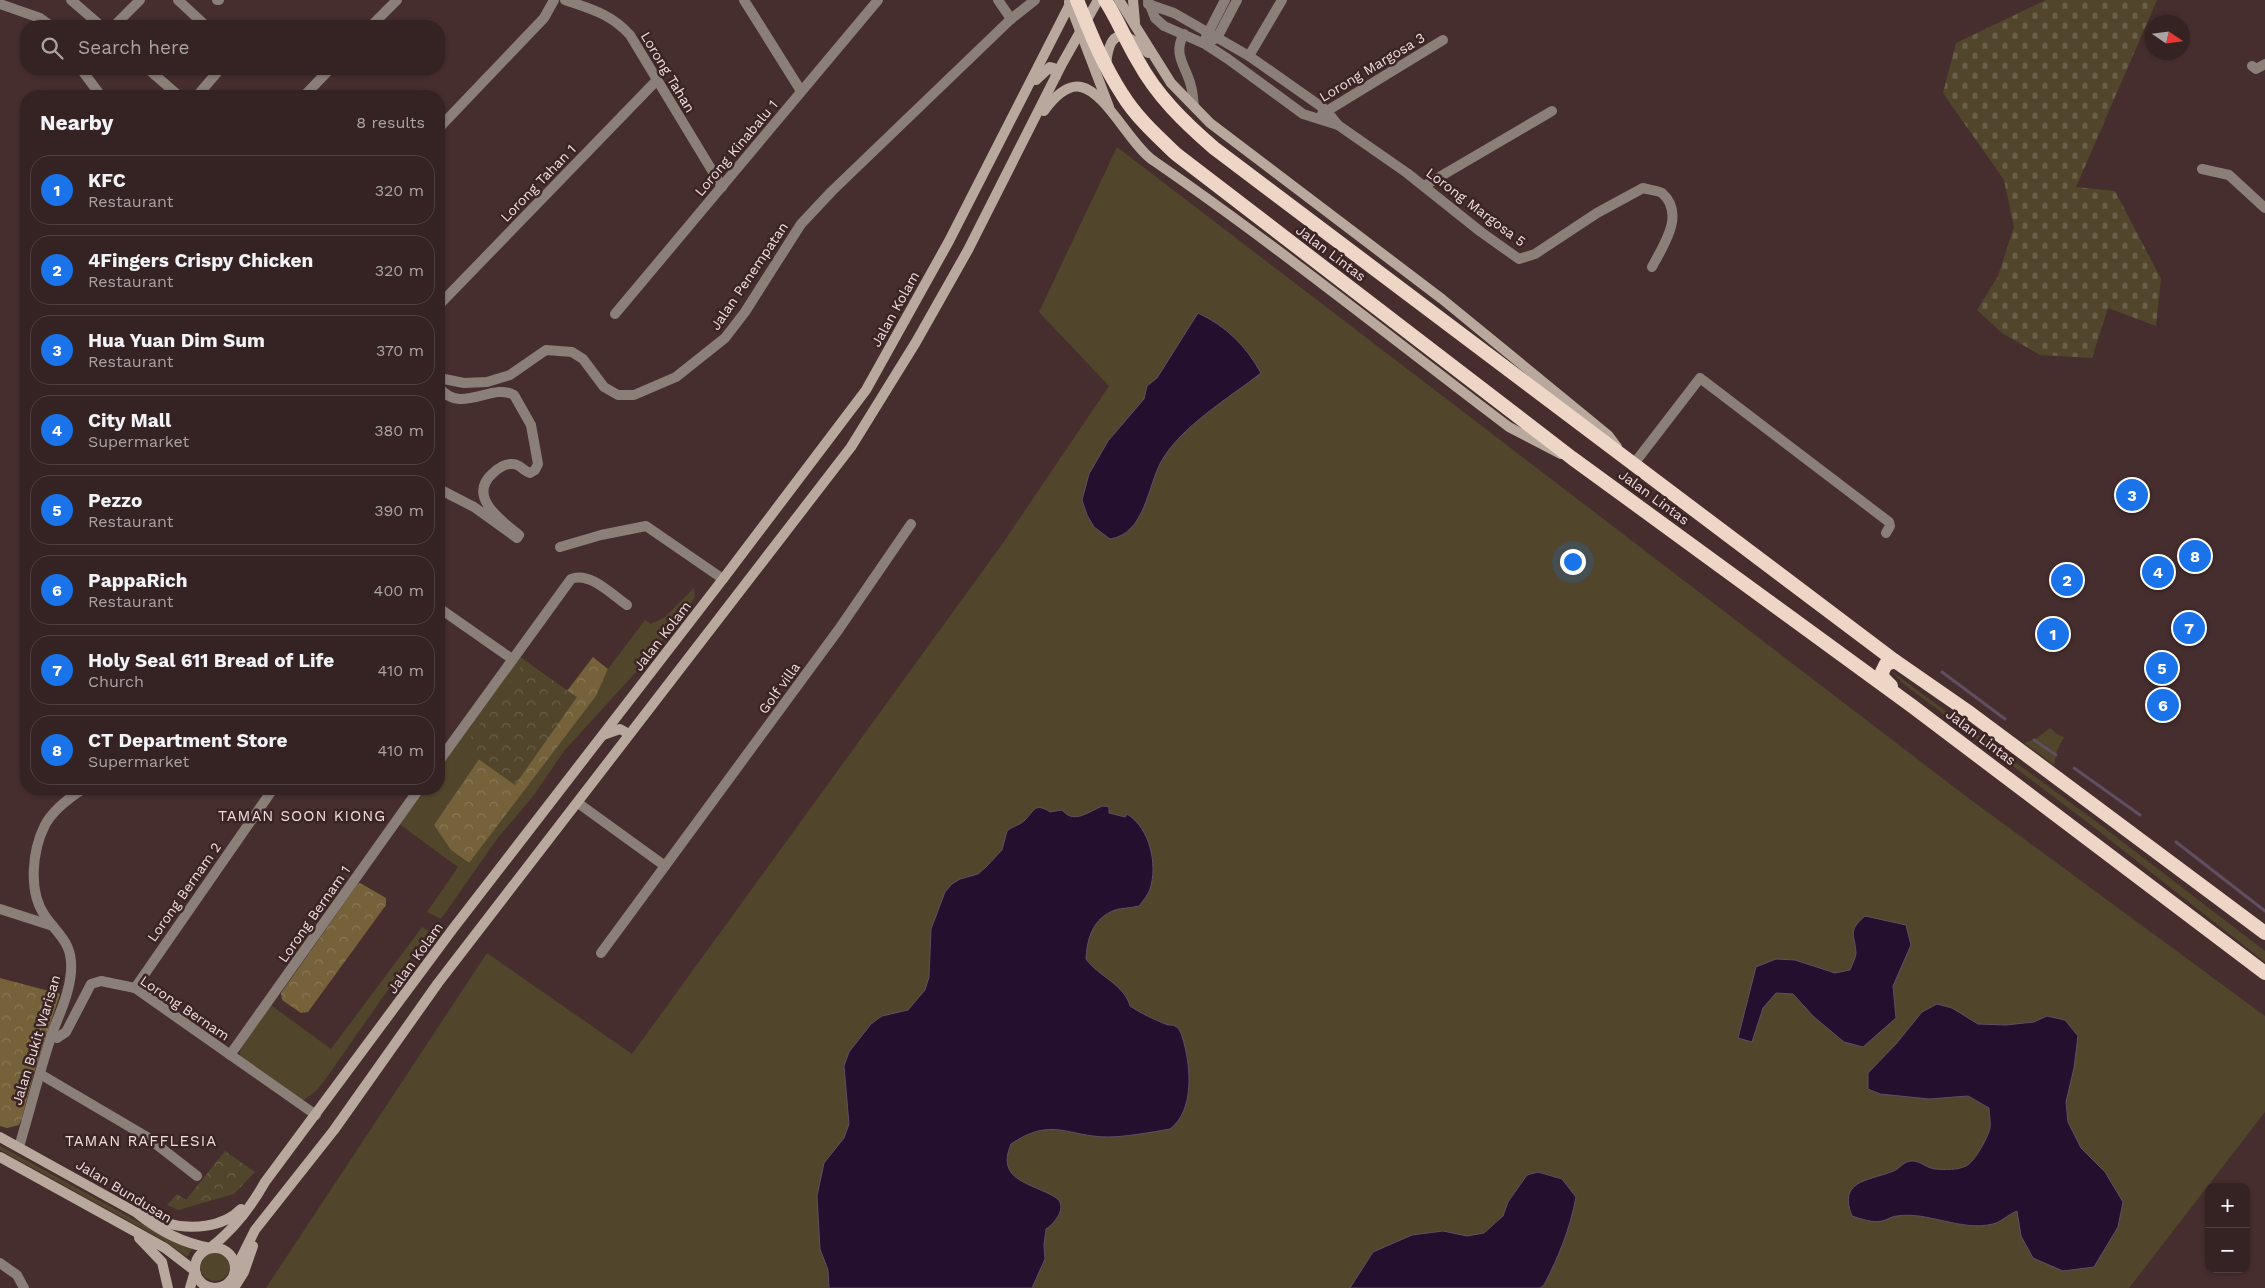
<!DOCTYPE html>
<html lang="en">
<head>
<meta charset="utf-8">
<style>
	body { margin:0; font-family:"Work Sans",sans-serif; background:#3d2a2a; color:#f1f3f6 }
	.controls { position:absolute; right:15px; bottom:15px; display:grid; overflow:hidden; border-radius:10px; box-shadow:0 1px 4px #0004 }
	.controls button { width:45px; height:45px; display:grid; place-items:center; padding:0; border:0; border-bottom:1px solid #4f3f40; background:#352222; color:#f1f3f6; font:25px sans-serif }
	.compass { position:absolute; left:2145px; top:15px; width:45px; height:45px; border-radius:50%; background:#352222; box-shadow:0 1px 4px #0004; rotate:103deg }
	.you { position:absolute; left:1572px; top:561px; width:18px; height:18px; margin:-12px; border:4px solid #fff; border-radius:50%; background:#1a73e8; box-shadow:0 0 0 8px #1a73e833 }
	.badge { display:grid; place-items:center; width:32px; height:32px; border-radius:50%; background:#1a73e8; color:#fff; font-size:16px; font-weight:700 }
	.pin { position:absolute; translate:-50% -50%; border:2px solid #fff; box-shadow:0 1px 5px #0006 }
	.list { margin:0; padding:0; list-style:none }
	h2 { display:flex; justify-content:space-between; align-items:center; height:65px; margin:0; padding:0 20px; font-size:21px }
	h2 small { font-size:16px; font-weight:400; color:#aaa4a5 }
	.list li { display:grid; grid-template-columns:32px 1fr auto; gap:15px; align-items:center; box-sizing:border-box; height:70px; margin:0 10px 10px; padding:0 10px; border:1px solid #4f3f40; border-radius:20px }
	.list b { display:block; font-size:19px; white-space:nowrap }
	.list p { margin:0; font-size:16px; white-space:nowrap; color:#aaa4a5 }
	.list em { font-size:16px; font-style:normal; color:#aaa4a5 }
	.icon { flex:none; width:28px; height:28px; fill:none; stroke:currentColor; stroke-width:2; stroke-linecap:round; stroke-linejoin:round }
	.map { position:relative; flex:none; width:2265px; height:1288px; overflow:hidden }
	.search { position:absolute; background:#352222; box-shadow:0 1px 4px #0004; left:20px; top:20px; width:425px; height:55px; display:flex; align-items:center; gap:12px; box-sizing:border-box; padding:0 18px; border-radius:20px; color:#aaa4a5; font-size:19px }
	.panel { position:absolute; background:#352222; box-shadow:0 1px 4px #0004; left:20px; top:90px; width:425px; height:705px; border-radius:20px }
	.map>svg:first-child { display:block }
	.green { fill:#51452b }
	.forest { fill:url(#forest-crowns) }
	.cemetery { fill:url(#cemetery-stones) }
	.park { fill:url(#park-crowns) }
	.water { fill:#24102e; stroke:#614e62 }
	.lines { fill:none; stroke-linecap:round; stroke-linejoin:round }
	.stream { stroke:#614e62; stroke-width:3 }
	.minor { stroke:#8a7f79; stroke-width:10 }
	.secondary { stroke:#b9a89e; stroke-width:10 }
	.trunk { stroke:#eed6c7; stroke-width:14 }
	.labels { text-anchor:middle; dominant-baseline:central; stroke-width:5; stroke-linejoin:round; paint-order:stroke }
	.street-label { font-size:14px; fill:#eededd; stroke:#3c2424 }
	.neighbourhood-label { font-size:15px; letter-spacing:1px; fill:#eededd; stroke:#3c2424 }
</style>
</head>
<body>
<div class="map">
<svg width="2265" height="1288" viewBox="0 0 2265 1288">
	<defs>
		<pattern id="forest-crowns" width="20" height="18" patternUnits="userSpaceOnUse" patternTransform="scale(1.25)"><rect width="20" height="18" fill="#75623a"/><path d="M2 6a3 3 0 1 1 6 0M12 15a3 3 0 1 1 6 0" fill="none" stroke="#897856"/></pattern>
		<pattern id="cemetery-stones" width="16" height="16" patternUnits="userSpaceOnUse" patternTransform="scale(1.25)"><rect width="16" height="16" fill="#51452b"/><path d="M2 7V4a2 2 0 0 1 4 0v3zM10 15v-3a2 2 0 0 1 4 0v3z" fill="#6a5f49"/></pattern>
		<pattern id="park-crowns" width="20" height="18" patternUnits="userSpaceOnUse" patternTransform="scale(1.25)"><rect width="20" height="18" fill="#51452b"/><path d="M2 6a3 3 0 1 1 6 0M12 15a3 3 0 1 1 6 0" fill="none" stroke="#6a5f49"/></pattern>
	</defs>
	<rect width="100%" height="100%" fill="#472e2e"/>
	<g class="green">
		<path d="M1117,147L1963,794L2265,1016V1112L2129,1288H266L487,953L632,1054L1003,543L1109,386L1039,312Z"/>
		<path d="M694,588L695,597L681,619L637,671L564,751L534,795L497,839L441,919L427,912L458,867L399,824L424,789H439V768L519,656L567,691L451,850L468,863L596,696L608,669L645,620L651,624L665,617Z"/>
		<path d="M1891,671L2094,820L2265,951V962L2091,825L1905,685Z"/>
		<path d="M2050,728L2057,734L2064,737L2057,751L2054,765L2024,743L2037,738Z"/>
		<path d="M422,927L429,931L325,1080L316,1091L298,1104L239,1058L241,1048L271,1005L331,1049Z"/>
		<path d="M0,1146L168,1238L194,1246L187,1257L165,1241L0,1150Z"/>
		<circle cx="215" cy="1266" r="15"/>
	</g>
	<g class="forest">
		<path d="M593,657L608,669L596,696L469,863L451,850L434,825L482,755L567,691Z"/>
		<path d="M360,883L386,898V905L308,1012L301,1013L282,1000L281,993L357,885Z"/>
		<path d="M0,978L60,994L34,1073L22,1118L19,1125L7,1128L0,1126Z"/>
	</g>
	<path class="cemetery" d="M2046,0H2157L2076,187L2115,191L2161,279L2156,326L2108,308L2092,358L2040,355L2002,333L1977,310L1998,276L2014,227L2004,180L1943,93L1956,43Z"/>
	<g class="park">
		<path d="M525,661L577,697L515,785L463,748Z"/>
		<path d="M225,1151L255,1172L234,1194L178,1210L167,1205L177,1194L186,1200Z"/>
	</g>
	<g class="water">
		<path d="M1198,313C1226,326 1246,346 1261,373C1229,398 1180,427 1161,462C1148,485 1145,534 1110,539L1094,527L1087,515L1082,500L1089,474L1108,441L1144,399L1147,386L1157,378Z"/>
		<path d="M1103,806L1109,807V813L1125,817L1127,814C1150,828 1158,865 1150,889C1148,895 1143,901 1139,906C1131,908 1122,908 1115,910C1093,918 1087,938 1086,959C1099,977 1124,984 1130,1006C1142,1014 1155,1020 1168,1025C1170,1025 1173,1025 1175,1026C1181,1029 1182,1037 1184,1043C1191,1069 1194,1111 1170,1129C1153,1132 1125,1137 1108,1137C1068,1137 1052,1116 1011,1144C995,1181 1032,1183 1055,1197C1069,1206 1055,1223 1046,1229L1044,1245L1045,1259L1032,1288H829L828,1270L820,1249L817,1196L824,1163L844,1138L849,1124L844,1066L849,1052L871,1024L882,1016L908,1010L925,990L929,977L931,929L945,892L952,884L960,879L978,874L986,867L1002,850L1007,831C1013,826 1021,825 1026,819C1034,811 1035,802 1050,812L1062,810C1074,825 1089,811 1103,806Z"/>
		<path d="M1865,916L1906,925L1911,945L1893,986L1896,1018L1863,1047L1844,1042L1814,1017L1793,994L1776,993L1763,1008L1752,1042L1738,1038L1756,967L1776,959L1795,960L1835,973L1850,970C1852,965 1855,959 1856,954C1856,936 1846,932 1865,916Z"/>
		<path d="M1937,1004L1952,1008L1978,1024L2006,1025L2034,1022L2047,1016L2065,1020L2078,1036L2074,1068L2066,1102L2068,1122L2081,1148L2105,1172L2123,1202L2118,1227L2094,1267L2063,1271L2033,1258L2021,1236L2017,1211C2009,1214 2001,1222 1993,1224C1962,1232 1927,1211 1897,1216C1892,1216 1887,1220 1882,1221C1871,1223 1862,1219 1852,1216C1838,1181 1867,1181 1891,1172C1901,1169 1903,1160 1914,1161C1922,1162 1928,1169 1936,1169C1945,1170 1958,1170 1966,1166C1975,1162 1988,1137 1990,1128C1991,1122 1989,1114 1989,1108L1968,1096L1929,1099L1880,1094L1868,1089V1073L1896,1044L1922,1012Z"/>
		<path d="M1538,1172L1562,1179L1576,1197C1570,1229 1559,1256 1544,1285L1540,1288H1350L1373,1252L1412,1235L1443,1231L1467,1236L1484,1233L1503,1216L1508,1202L1527,1175Z"/>
	</g>
	<g class="lines">
		<g class="stream">
			<path d="M1942,672L2005,719"/>
			<path d="M2034,740L2056,755"/>
			<path d="M2074,768L2140,815"/>
			<path d="M2176,842L2265,911"/>
		</g>
		<g class="minor">
			<path d="M71,0L101,26"/>
			<path d="M178,0L206,26"/>
			<path d="M217,0H219"/>
			<path d="M565,0C591,9 611,14 630,35L722,187"/>
			<path d="M744,0L801,91"/>
			<path d="M998,0L1011,19"/>
			<path d="M1148,0L1155,18L1164,26L1205,44L1228,59L1303,114L1338,125"/>
			<path d="M0,4L40,18L51,26"/>
			<path d="M1148,4L1174,13L1249,56L1326,110L1338,125L1407,173L1481,232L1519,259L1535,254L1597,213L1643,188C1648,190 1657,190 1662,193C1686,214 1663,246 1652,267"/>
			<path d="M114,26L140,0"/>
			<path d="M371,26L397,0"/>
			<path d="M1184,34C1172,54 1186,66 1191,86C1193,93 1193,99 1194,106"/>
			<path d="M1206,37L1225,0"/>
			<path d="M1212,40L1217,38L1237,0"/>
			<path d="M1249,56L1282,0"/>
			<path d="M2252,66L2256,69L2265,64"/>
			<path d="M81,69L101,96"/>
			<path d="M148,69L179,96"/>
			<path d="M197,96L220,69"/>
			<path d="M304,96L330,69"/>
			<path d="M1322,114L1443,40"/>
			<path d="M439,128L544,18L554,0"/>
			<path d="M2202,169L2229,175L2265,208"/>
			<path d="M1424,186L1552,111"/>
			<path d="M439,305L657,80"/>
			<path d="M615,314L878,0"/>
			<path d="M439,378L464,383L487,382L510,375L546,350L572,352L583,359L604,387L618,395H634L676,377L725,338L745,312L801,224L832,191L1011,19L1035,0"/>
			<path d="M439,387C460,416 492,382 514,395L531,425L538,464L535,470L530,473C523,471 520,464 513,464C505,463 497,469 492,474C467,497 502,521 519,535L517,538L474,507L439,489"/>
			<path d="M1633,465L1700,378L1889,522L1890,526L1886,533"/>
			<path d="M560,547L601,535L646,526L723,579"/>
			<path d="M439,608L512,659"/>
			<path d="M439,761L571,579C590,571 612,595 627,605"/>
			<path d="M578,803L665,866L839,629L911,524"/>
			<path d="M0,909L53,926"/>
			<path d="M601,953L665,866"/>
			<path d="M135,988L273,789"/>
			<path d="M51,1036L57,1038L66,1032L91,984L101,981L135,988L316,1115"/>
			<path d="M230,1055L419,789"/>
			<path d="M40,1074L147,1137L197,1176"/>
			<path d="M19,1147C30,1110 39,1073 51,1037C58,1016 69,996 71,972C73,943 60,937 45,916C28,892 32,851 45,825C53,810 69,798 83,789"/>
			<path d="M0,1263L17,1275L24,1288"/>
		</g>
		<g class="secondary">
			<path d="M1119,0L1171,83L1210,123L1442,299L1608,435L1617,447"/>
			<path d="M1133,0L1135,22"/>
			<path d="M1069,2L1109,107"/>
			<path d="M1106,66C1109,28 1124,29 1148,53"/>
			<path d="M1036,80L1050,67L1054,68L1056,76"/>
			<path d="M1044,111C1052,100 1066,84 1081,87C1106,92 1131,146 1154,161C1276,245 1391,338 1509,427L1561,454"/>
			<path d="M603,735L620,729L629,734"/>
			<path d="M0,1137L137,1213C158,1230 182,1243 210,1248C232,1231 251,1207 265,1182L452,930L723,579L866,390L949,241L1072,0"/>
			<path d="M0,1157L165,1248L195,1271L190,1288"/>
			<path d="M140,1213C150,1214 157,1220 166,1223C190,1230 223,1228 241,1209"/>
			<path d="M139,1238L162,1262L168,1288"/>
			<circle cx="215" cy="1268" r="20"/>
			<path d="M235,1270L255,1230L334,1130L438,983L851,447L916,342L968,250L1062,64L1098,0"/>
			<path d="M234,1288L244,1272L253,1246"/>
		</g>
		<g class="trunk">
			<path d="M1077,0C1090,32 1103,65 1122,94C1136,117 1157,136 1176,154L1572,458L1912,706L2265,973"/>
			<path d="M1105,0C1118,20 1126,41 1138,61C1157,96 1184,122 1214,148L1895,661L1970,713L2265,933"/>
			<path d="M1891,686L1883,678L1882,672L1886,664L1895,661"/>
		</g>
	</g>
	<g class="labels">
		<g class="street-label">
			<text transform="translate(1372 67) rotate(-31)">Lorong Margosa 3</text>
			<text transform="translate(668 72) rotate(59)">Lorong Tahan</text>
			<text transform="translate(736 148) rotate(-50)">Lorong Kinabalu 1</text>
			<text transform="translate(538 183) rotate(-46)">Lorong Tahan 1</text>
			<text transform="translate(1476 207) rotate(37)">Lorong Margosa 5</text>
			<text transform="translate(1331 253) rotate(37)">Jalan Lintas</text>
			<text transform="translate(749 276) rotate(-56)">Jalan Penempatan</text>
			<text transform="translate(895 309) rotate(-61)">Jalan Kolam</text>
			<text transform="translate(1654 497) rotate(36)">Jalan Lintas</text>
			<text transform="translate(662 636) rotate(-52)">Jalan Kolam</text>
			<text transform="translate(779 688) rotate(-54)">Golf villa</text>
			<text transform="translate(1981 737) rotate(37)">Jalan Lintas</text>
			<text transform="translate(184 892) rotate(-55)">Lorong Bernam 2</text>
			<text transform="translate(314 914) rotate(-55)">Lorong Bernam 1</text>
			<text transform="translate(415 958) rotate(-54)">Jalan Kolam</text>
			<text transform="translate(185 1008) rotate(34)">Lorong Bernam</text>
			<text transform="translate(36 1040) rotate(-73)">Jalan Bukit Warisan</text>
			<text transform="translate(124 1191) rotate(31)">Jalan Bundusan</text>
		</g>
		<g class="neighbourhood-label">
			<text x="302" y="816">TAMAN SOON KIONG</text>
			<text x="141" y="1141">TAMAN RAFFLESIA</text>
		</g>
	</g>
</svg>
<div class="controls">
<button>+</button>
<button>−</button>
</div>
<svg class="compass" viewBox="-18 -18 36 36"><path d="M0-13l5 13h-10z" fill="#e53935"/><path d="M0 13l5-13h-10z" fill="#aaa4a5"/></svg>
<div class="you"></div>
<div class="pin badge" style="left:2053px;top:634px">1</div>
<div class="pin badge" style="left:2067px;top:580px">2</div>
<div class="pin badge" style="left:2132px;top:495px">3</div>
<div class="pin badge" style="left:2158px;top:572px">4</div>
<div class="pin badge" style="left:2162px;top:668px">5</div>
<div class="pin badge" style="left:2163px;top:705px">6</div>
<div class="pin badge" style="left:2189px;top:628px">7</div>
<div class="pin badge" style="left:2195px;top:556px">8</div>
<div class="search"><svg class="icon" aria-label="search" viewBox="0 0 24 24"><circle cx="10" cy="10" r="6"/><path d="M15 15l6 6"/></svg>Search here</div>
<section class="panel">
<h2>Nearby<small>8 results</small></h2>
<ul class="list">
<li><span class="badge">1</span><div><b>KFC</b><p>Restaurant</p></div><em>320 m</em></li>
<li><span class="badge">2</span><div><b>4Fingers Crispy Chicken</b><p>Restaurant</p></div><em>320 m</em></li>
<li><span class="badge">3</span><div><b>Hua Yuan Dim Sum</b><p>Restaurant</p></div><em>370 m</em></li>
<li><span class="badge">4</span><div><b>City Mall</b><p>Supermarket</p></div><em>380 m</em></li>
<li><span class="badge">5</span><div><b>Pezzo</b><p>Restaurant</p></div><em>390 m</em></li>
<li><span class="badge">6</span><div><b>PappaRich</b><p>Restaurant</p></div><em>400 m</em></li>
<li><span class="badge">7</span><div><b>Holy Seal 611 Bread of Life</b><p>Church</p></div><em>410 m</em></li>
<li><span class="badge">8</span><div><b>CT Department Store</b><p>Supermarket</p></div><em>410 m</em></li>
</ul>
</section>
</div>
</body>
</html>
